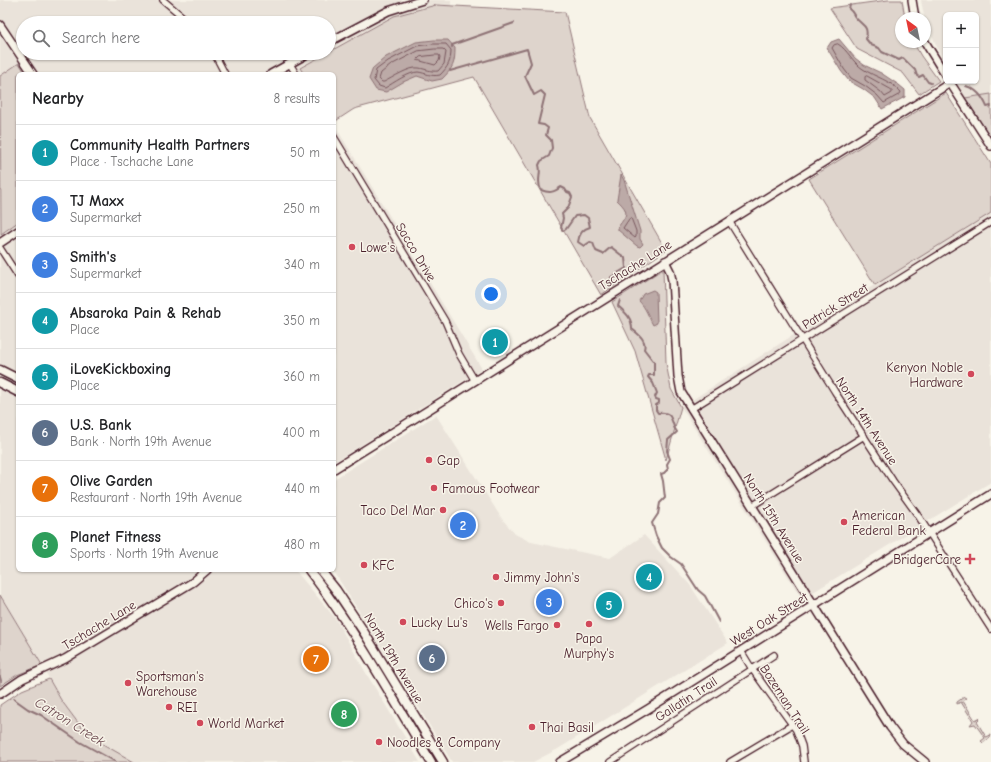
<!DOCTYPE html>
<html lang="en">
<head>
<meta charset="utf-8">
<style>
	body { margin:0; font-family:"Comic Neue",sans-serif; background:#f6f6f6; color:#202124 }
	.controls { position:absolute; right:12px; top:12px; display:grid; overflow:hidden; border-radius:6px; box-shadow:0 1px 3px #0004 }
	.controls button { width:36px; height:36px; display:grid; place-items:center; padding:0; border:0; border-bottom:1px solid #e0e0e0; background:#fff; color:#202124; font:20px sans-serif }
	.compass { position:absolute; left:895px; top:12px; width:36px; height:36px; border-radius:50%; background:#fff; box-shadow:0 1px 3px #0004; rotate:327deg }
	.you { position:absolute; left:491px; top:294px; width:14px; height:14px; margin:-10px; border:3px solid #fff; border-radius:50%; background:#1a73e8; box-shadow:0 0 0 6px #1a73e833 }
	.badge { display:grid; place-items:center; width:26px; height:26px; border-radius:50%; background:#d1495b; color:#fff; font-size:13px; font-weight:700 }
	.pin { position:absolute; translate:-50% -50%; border:2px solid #fff; box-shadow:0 1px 4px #0006 }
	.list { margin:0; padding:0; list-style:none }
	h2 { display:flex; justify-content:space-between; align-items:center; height:52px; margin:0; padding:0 16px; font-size:17px }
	h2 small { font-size:13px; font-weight:400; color:#757577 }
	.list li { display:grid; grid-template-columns:26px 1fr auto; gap:12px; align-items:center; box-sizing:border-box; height:56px; padding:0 16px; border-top:1px solid #e0e0e0 }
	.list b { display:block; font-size:15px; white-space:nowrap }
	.list p { margin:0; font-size:13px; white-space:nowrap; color:#757577 }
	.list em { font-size:13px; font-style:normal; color:#757577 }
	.icon { flex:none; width:22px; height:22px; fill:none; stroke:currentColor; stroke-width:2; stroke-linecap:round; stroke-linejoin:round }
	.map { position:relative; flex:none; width:991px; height:762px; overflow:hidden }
	.search { position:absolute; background:#fff; box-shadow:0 1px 3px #0004; left:16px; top:16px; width:320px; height:44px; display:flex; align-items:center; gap:10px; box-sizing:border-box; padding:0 14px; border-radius:22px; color:#757577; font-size:15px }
	.panel { position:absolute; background:#fff; box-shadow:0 1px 3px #0004; left:16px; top:72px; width:320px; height:500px; border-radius:6px }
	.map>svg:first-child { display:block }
	.built { fill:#eae3da }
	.green { fill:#ded4cc; stroke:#947a7c }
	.water { fill:#bcaaa7; stroke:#8e7275 }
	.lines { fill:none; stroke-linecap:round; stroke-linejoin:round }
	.shore { stroke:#78575d; stroke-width:1 }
	.stream { stroke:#8e7275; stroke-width:2 }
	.street-casing { stroke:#4a1f2b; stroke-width:8 }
	.secondary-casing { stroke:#4a1f2b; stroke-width:10 }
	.primary-casing { stroke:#4a1f2b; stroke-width:11 }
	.street { stroke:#f7f3e8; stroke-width:5.5 }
	.secondary { stroke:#f7f3e8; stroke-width:7 }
	.primary { stroke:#f7f3e8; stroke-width:8 }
	.poi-dot { fill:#d1495b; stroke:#f7f3e8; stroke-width:1.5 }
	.labels { text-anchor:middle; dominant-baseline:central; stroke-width:3; stroke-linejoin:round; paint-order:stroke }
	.poi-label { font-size:13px; fill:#4a1f2b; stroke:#f7f3e8; text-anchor:start }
	.street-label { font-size:13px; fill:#4a1f2b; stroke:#f7f3e8 }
	.water-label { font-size:14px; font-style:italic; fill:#6c4950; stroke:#f7f3e8 }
</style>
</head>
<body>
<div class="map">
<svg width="991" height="762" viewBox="0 0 991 762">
	<rect width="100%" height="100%" fill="#f7f3e8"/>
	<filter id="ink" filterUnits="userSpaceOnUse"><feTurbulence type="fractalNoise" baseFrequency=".025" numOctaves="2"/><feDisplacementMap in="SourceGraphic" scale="8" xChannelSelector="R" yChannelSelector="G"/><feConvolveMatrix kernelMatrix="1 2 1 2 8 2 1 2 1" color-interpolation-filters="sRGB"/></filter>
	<g filter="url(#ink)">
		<g class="built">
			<path d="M0,0H451V5H436L394,16L329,52V23H23V53H327L301,68L304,74H26L19,63L0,76Z"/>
			<path d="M921,0H991V94L965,98L956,81H976V15H946V64L939,52L924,16Z"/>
			<path d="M334,124L482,369L334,462Z"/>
			<path d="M991,213V482L802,599L681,407L795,334Z"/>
			<path d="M18,222V373L0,364V233L1,234Z"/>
			<path d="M0,388L18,397V570H295L335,618L366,673L420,762H127L87,735L61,700L40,662L0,595Z"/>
			<path d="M436,415L502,519L515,534L531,542L610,558L644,535L690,585L728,643L558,749L533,762H452L395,669L333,570H334V479Z"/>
		</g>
		<g class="green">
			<path d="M888,0H902L905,18H901V42H913L921,56L939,81L919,94L903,73L857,49L830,8Z"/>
			<path d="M436,5L565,12L590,118L666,250L601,295L474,77L354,109L334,122V74H304L300,68L394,16Z"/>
			<path d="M19,63L26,74H18V222L1,234L0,76Z"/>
			<path d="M946,93L991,164V213L875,285L809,179Z"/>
			<path d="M991,94V138L965,98Z"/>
			<path d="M663,269L666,363L671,389L681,407L666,460L635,351L612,302Z"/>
			<path d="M0,595L42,665L17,675L0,686Z"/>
			<path d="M49,679L61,700L87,735L134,762H0V705L22,690Z"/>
			<path d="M964,697L967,698L963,701L975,720L979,718L980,719L977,722L986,737L991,735L990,738L983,743L981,741L985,738L975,724L970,725L973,721L961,702L957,704V702Z"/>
		</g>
		<g class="water">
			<path d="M839,39L855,58L864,65L881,73L899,85L905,90V97L882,109L875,98L863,89L849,81L841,71L827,48L831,42Z"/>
			<path d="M434,40H448L455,48C455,64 453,68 442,79L432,81L417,76L403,82L386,92L376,90L369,79L373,68L386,57L416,42Z"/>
			<path d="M621,175L624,180L640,231V239L643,244L640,247L637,246L618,230V227C627,215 630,212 617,200Z"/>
			<path d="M653,290L656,292L657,323L653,325C648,316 646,308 639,301L643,294Z"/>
		</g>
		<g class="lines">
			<g class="shore">
				<path d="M434,44H446L451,50C451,61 448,67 440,75C431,77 426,73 418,72C409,72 393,83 385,88L379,86L374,80L376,70L388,61L417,46Z"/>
				<path d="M838,44C848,50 852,62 863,69C875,77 890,80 901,92L900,94L884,103L877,95L865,86L851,78L844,69L832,48L834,45Z"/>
				<path d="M435,49H443L446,52L444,64L438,71C431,72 426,69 419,68C410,66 392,78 384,82H382L379,79L381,73L391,65L418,51Z"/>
				<path d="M435,55H439L440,57L439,61L435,65L417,60L420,57Z"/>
				<path d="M867,76L892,90V93L885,97L881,92L865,80V77Z"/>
				<path d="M631,218L636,231V237L635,238L623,228L629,219Z"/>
			</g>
			<g class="stream">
				<path d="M850,5L849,9C853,12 853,14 855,17C862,26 869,25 866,39L871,45L879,48L882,52L899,60L903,58L915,70L917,76L919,77L923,75L928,82L931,83"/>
				<path d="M452,47V45L514,23"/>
				<path d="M450,70V71L527,49L531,63L525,76L534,95L541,91L545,95L538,124L544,125L548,128L546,135L551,140L552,148L549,156L541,161L539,165C542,175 536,180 541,190C549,193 553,193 561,187L565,189L567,192L570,193L572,197L568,208L562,214L563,218L561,228L563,231L566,229L575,216L584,215L588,218L590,227C582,229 579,234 578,242L584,246L590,242L593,243L596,251L603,254L611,247L625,258L626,268L611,277L610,285"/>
				<path d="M966,86C976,89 983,97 987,107L991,106"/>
				<path d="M620,300L618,306C626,313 632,318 632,329C638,334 647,340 644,349L654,362V375H649L648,377L653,383L657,393L655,397L656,399L659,400V403L656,405V410L658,413C670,411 671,417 674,427C675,429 676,430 677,432L668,440L667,451L670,459L667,464L668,469L664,473L661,474L663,481L665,498L660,503L658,514L652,523L656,536L662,548L671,557L681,564L698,590L705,596L719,622"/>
				<path d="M0,677L1,681"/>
				<path d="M14,699L28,709L41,715L80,742L116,762"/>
			</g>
			<g class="street-casing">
				<g id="street">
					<path d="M163,0L190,23"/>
					<path d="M214,53L225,74"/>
					<path d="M290,64L296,74"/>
					<path d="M334,137L445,321L459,354L475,381"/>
					<path d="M729,221L835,392L893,481L919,517L991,629"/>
					<path d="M0,248L18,276"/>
					<path d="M691,409L991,222"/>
					<path d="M752,506L864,436"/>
					<path d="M741,651L752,669L796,730L802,746L804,762"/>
					<path d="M610,762L774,655"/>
					<path d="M730,762L792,725"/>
				</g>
			</g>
			<g class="secondary-casing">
				<g id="secondary">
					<path d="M912,0L915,18"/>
					<path d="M0,25L33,74"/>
					<path d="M329,42L388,11L423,0"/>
					<path d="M925,42L946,76"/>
					<path d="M271,74L309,53"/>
					<path d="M949,81L991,146"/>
					<path d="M0,243L18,231"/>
					<path d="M665,261L670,271L672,280L678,376L681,392L890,727L903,744L925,762"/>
					<path d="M334,469L950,83"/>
					<path d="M0,694L22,679L65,659L193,582L207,570"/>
					<path d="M560,762L648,709L991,494"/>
				</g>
			</g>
			<g class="primary-casing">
				<g id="primary">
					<path d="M0,370L18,379"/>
					<path d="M0,383L18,392"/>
					<path d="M309,570C355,630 392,697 431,762"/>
					<path d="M320,570L336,590L362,629L443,762"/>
				</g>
			</g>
			<use href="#street" class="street"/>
			<use href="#secondary" class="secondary"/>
			<use href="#primary" class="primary"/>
		</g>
	</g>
	<g class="poi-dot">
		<circle cx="352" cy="247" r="4"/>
		<circle cx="971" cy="374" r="4"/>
		<circle cx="429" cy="460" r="4"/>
		<circle cx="434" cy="488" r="4"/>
		<circle cx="443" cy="510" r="4"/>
		<circle cx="844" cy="522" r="4"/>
		<path d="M968 553h4v4h4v4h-4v4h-4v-4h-4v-4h4z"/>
		<circle cx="364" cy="565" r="4"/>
		<circle cx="496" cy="577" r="4"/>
		<circle cx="501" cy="603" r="4"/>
		<circle cx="403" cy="622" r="4"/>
		<circle cx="589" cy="624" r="4"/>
		<circle cx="557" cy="625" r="4"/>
		<circle cx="128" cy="683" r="4"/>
		<circle cx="169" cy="707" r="4"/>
		<circle cx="200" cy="723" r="4"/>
		<circle cx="532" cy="727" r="4"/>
		<circle cx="379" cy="742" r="4"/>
	</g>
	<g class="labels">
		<g class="poi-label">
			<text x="360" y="247">Lowe's</text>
			<text x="963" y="367" text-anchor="end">Kenyon Noble<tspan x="963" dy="15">Hardware</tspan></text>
			<text x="437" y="460">Gap</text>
			<text x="442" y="488">Famous Footwear</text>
			<text x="435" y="510" text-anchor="end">Taco Del Mar</text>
			<text x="852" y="515">American<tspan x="852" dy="15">Federal Bank</tspan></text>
			<text x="961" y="559" text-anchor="end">BridgerCare</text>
			<text x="372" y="565">KFC</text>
			<text x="504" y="577">Jimmy John's</text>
			<text x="493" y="603" text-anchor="end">Chico's</text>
			<text x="411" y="622">Lucky Lu's</text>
			<text x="549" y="625" text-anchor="end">Wells Fargo</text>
			<text x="589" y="638" text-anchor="middle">Papa<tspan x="589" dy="15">Murphy's</tspan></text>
			<text x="136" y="676">Sportsman's<tspan x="136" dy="15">Warehouse</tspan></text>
			<text x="177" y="707">REI</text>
			<text x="208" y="723">World Market</text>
			<text x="540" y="727">Thai Basil</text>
			<text x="387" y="742">Noodles &amp; Company</text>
		</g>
		<g class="street-label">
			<text transform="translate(416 252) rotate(59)">Sacco Drive</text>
			<text transform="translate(635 265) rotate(-32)">Tschache Lane</text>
			<text transform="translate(835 306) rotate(-32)">Patrick Street</text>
			<text transform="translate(867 421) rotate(57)">North 14th Avenue</text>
			<text transform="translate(774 518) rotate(58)">North 15th Avenue</text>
			<text transform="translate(769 619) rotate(-32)">West Oak Street</text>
			<text transform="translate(99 625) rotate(-31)">Tschache Lane</text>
			<text transform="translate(394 658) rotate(59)">North 19th Avenue</text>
			<text transform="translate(686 699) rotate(-33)">Gallatin Trail</text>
			<text transform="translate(785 699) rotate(57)">Bozeman Trail</text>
		</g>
		<g class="water-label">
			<text transform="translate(70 722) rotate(32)">Catron Creek</text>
		</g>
	</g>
</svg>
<div class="controls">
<button>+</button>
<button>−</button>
</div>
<svg class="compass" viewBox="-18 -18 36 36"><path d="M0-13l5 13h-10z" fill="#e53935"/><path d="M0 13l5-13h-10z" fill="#757577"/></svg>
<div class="you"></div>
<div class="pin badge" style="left:495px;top:342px;background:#0f9aa8">1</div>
<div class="pin badge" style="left:463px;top:525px;background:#3f7fe0">2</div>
<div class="pin badge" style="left:549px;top:602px;background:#3f7fe0">3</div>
<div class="pin badge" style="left:649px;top:577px;background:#0f9aa8">4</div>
<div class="pin badge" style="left:609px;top:605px;background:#0f9aa8">5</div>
<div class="pin badge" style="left:432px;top:658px;background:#5c6f8a">6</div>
<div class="pin badge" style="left:316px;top:659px;background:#e8710a">7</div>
<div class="pin badge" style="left:344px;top:714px;background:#2e9e5b">8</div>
<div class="search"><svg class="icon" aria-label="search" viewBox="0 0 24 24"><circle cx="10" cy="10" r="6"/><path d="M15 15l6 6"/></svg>Search here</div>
<section class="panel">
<h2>Nearby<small>8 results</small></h2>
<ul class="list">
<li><span class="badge" style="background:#0f9aa8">1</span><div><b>Community Health Partners</b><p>Place · Tschache Lane</p></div><em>50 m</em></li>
<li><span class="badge" style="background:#3f7fe0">2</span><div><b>TJ Maxx</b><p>Supermarket</p></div><em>250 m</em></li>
<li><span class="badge" style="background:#3f7fe0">3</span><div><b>Smith's</b><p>Supermarket</p></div><em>340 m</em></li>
<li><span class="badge" style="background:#0f9aa8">4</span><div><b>Absaroka Pain &amp; Rehab</b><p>Place</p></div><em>350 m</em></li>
<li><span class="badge" style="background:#0f9aa8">5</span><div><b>iLoveKickboxing</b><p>Place</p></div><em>360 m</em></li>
<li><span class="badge" style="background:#5c6f8a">6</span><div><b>U.S. Bank</b><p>Bank · North 19th Avenue</p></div><em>400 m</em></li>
<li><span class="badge" style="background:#e8710a">7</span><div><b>Olive Garden</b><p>Restaurant · North 19th Avenue</p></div><em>440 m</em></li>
<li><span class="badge" style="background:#2e9e5b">8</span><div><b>Planet Fitness</b><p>Sports · North 19th Avenue</p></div><em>480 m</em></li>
</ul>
</section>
</div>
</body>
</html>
